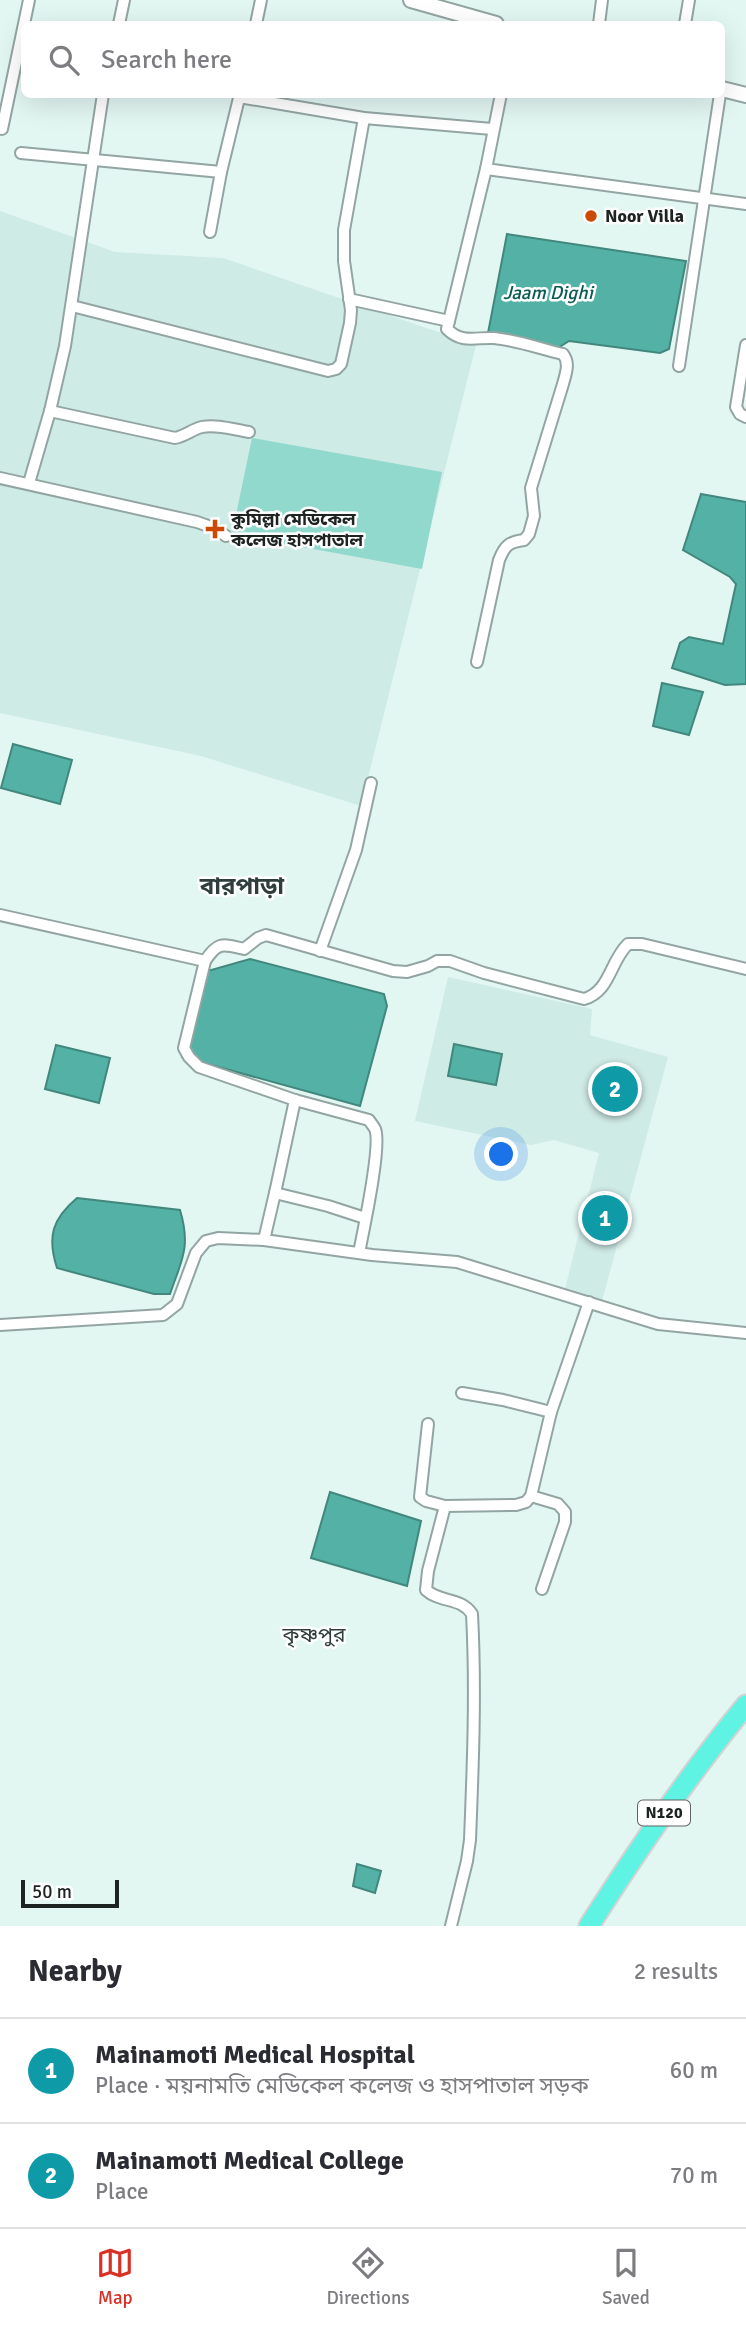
<!DOCTYPE html>
<html lang="en">
<head>
<meta charset="utf-8">
<style>
	body { margin:0; font-family:Signika,"Noto Sans Bengali",sans-serif; background:#f2f2f3; color:#2b2b33 }
	.scale { position:absolute; left:21px; bottom:18px; width:98px; box-sizing:border-box; padding-left:7px; border:4px solid #1c2321; border-top:0; font-size:19px; line-height:24px; white-space:nowrap; color:#1c2321; -webkit-text-stroke:5px #fefefe; paint-order:stroke }
	.you { position:absolute; left:502px; top:1155px; width:24px; height:24px; margin:-18px; border:5px solid #fff; border-radius:50%; background:#1a73e8; box-shadow:0 0 0 10px #1a73e833 }
	.badge { display:grid; place-items:center; width:46px; height:46px; border-radius:50%; background:#d93025; color:#fff; font-size:23px; font-weight:700 }
	.pin { position:absolute; translate:-50% -50%; border:4px solid #fff; box-shadow:0 2px 7px #0006 }
	.list { margin:0; padding:0; list-style:none }
	h2 { display:flex; justify-content:space-between; align-items:center; height:91px; margin:0; padding:0 28px; font-size:30px }
	h2 small { font-size:23px; font-weight:400; color:#7c7c81 }
	.list li { display:grid; grid-template-columns:46px 1fr auto; gap:21px; align-items:center; box-sizing:border-box; height:105px; padding:0 28px; border-top:2px solid #e1e1e2 }
	.list b { display:block; font-size:26px; white-space:nowrap }
	.list p { margin:0; font-size:23px; white-space:nowrap; color:#7c7c81 }
	.list em { font-size:23px; font-style:normal; color:#7c7c81 }
	.icon { flex:none; width:38px; height:38px; fill:none; stroke:currentColor; stroke-width:2; stroke-linecap:round; stroke-linejoin:round }
	.map { position:relative; flex:none; width:746px; height:1926px; overflow:hidden }
	.search { position:absolute; background:#fff; box-shadow:0 7px 28px #0002; left:21px; right:21px; top:21px; height:77px; display:flex; align-items:center; gap:18px; box-sizing:border-box; padding:0 24px; border-radius:10px; color:#7c7c81; font-size:26px }
	.sheet { height:301px; background:#fff }
	nav { display:flex; justify-content:space-around; align-items:center; box-sizing:border-box; height:98px; border-top:2px solid #e1e1e2; background:#fff; font-size:19px; color:#7c7c81 }
	nav a { display:grid; justify-items:center; gap:4px }
	nav .on { color:#d93025 }
	.map>svg:first-child { display:block }
	.built { fill:#cfebe6 }
	.green { fill:#91d8cd }
	.water { fill:#53b2a5; stroke:#42877d; stroke-width:2 }
	.lines { fill:none; stroke-linecap:round; stroke-linejoin:round }
	.minor-casing { stroke:#93a5a2; stroke-width:14 }
	.tertiary-casing { stroke:#93a5a2; stroke-width:18 }
	.trunk-casing { stroke:#d2d3d3; stroke-width:23 }
	.minor { stroke:#fff; stroke-width:10 }
	.tertiary { stroke:#fff; stroke-width:14 }
	.trunk { stroke:#5ef3e2; stroke-width:19 }
	.poi-dot { fill:#cd4800; stroke:#fefefe; stroke-width:2.5 }
	.labels { text-anchor:middle; dominant-baseline:central; stroke-width:5; stroke-linejoin:round; paint-order:stroke }
	.shield { fill:#fefefe; stroke:#606563; stroke-width:2 }
	.shield-label { font-size:16px; font-weight:bold; fill:#1c2321 }
	.poi-label { font-size:18px; font-weight:bold; fill:#1c2321; stroke:#fefefe; text-anchor:start }
	.water-label { font-size:19px; font-style:italic; fill:#0a5d54; stroke:#fefefe }
	.quarter-label { font-size:21px; fill:#2f3e3c; stroke:#fefefe }
	.district-label { font-size:24px; font-weight:bold; fill:#2f3e3c; stroke:#fefefe }
</style>
</head>
<body>
<div class="map">
<svg width="746" height="1926" viewBox="0 0 746 1926">
	<rect width="100%" height="100%" fill="#e2f6f2"/>
	<g class="built">
		<path d="M0,211L115,252L223,258L476,345L361,806L201,756L0,713Z"/>
		<path d="M448,977L592,1009L590,1035L668,1057L602,1301L565,1289L599,1153L554,1140L531,1145L415,1121Z"/>
	</g>
	<path class="green" d="M252,438L442,472L422,569L232,534Z"/>
	<g class="water">
		<path d="M507,234L686,261L669,349L660,353L569,341L558,348L488,333Z"/>
		<path d="M701,494L746,502V684L725,685L672,668L680,643L689,637L723,644L736,584L730,577L683,550Z"/>
		<path d="M662,683L703,692L689,735L653,726Z"/>
		<path d="M13,744L72,760L60,804L1,788Z"/>
		<path d="M250,959L384,994L387,1006L360,1106L182,1057L197,974Z"/>
		<path d="M454,1044L502,1054L496,1085L448,1076Z"/>
		<path d="M56,1045L110,1058L99,1103L45,1089Z"/>
		<path d="M77,1198L180,1210C191,1247 182,1259 170,1294H154L57,1268C47,1237 52,1219 77,1198Z"/>
		<path d="M330,1492L421,1521L407,1586L311,1558Z"/>
		<path d="M357,1864L381,1871L375,1893L353,1886Z"/>
	</g>
	<g class="lines">
		<g class="minor-casing">
			<g id="minor">
				<path d="M119,24L124,0"/>
				<path d="M256,24L261,0"/>
				<path d="M599,24L602,0"/>
				<path d="M685,24L689,0"/>
				<path d="M501,94L486,169L746,204"/>
				<path d="M239,97L364,118L492,129"/>
				<path d="M2,129L29,0"/>
				<path d="M21,153L221,172"/>
				<path d="M210,232L221,172L240,94"/>
				<path d="M349,299L449,321L486,169"/>
				<path d="M72,306L328,371L336,369L341,364L350,323L351,310L344,261V230L364,118"/>
				<path d="M449,321L447,329C462,344 476,337 494,338C517,340 541,349 563,354C570,363 566,373 563,384L531,488L534,516L529,534L524,540C509,542 505,545 499,560L477,662"/>
				<path d="M746,345L736,407L740,414L746,417"/>
				<path d="M679,366L720,94"/>
				<path d="M50,411L175,438C185,436 193,429 202,427C217,424 235,430 249,432"/>
				<path d="M0,478L197,522L214,528L226,536"/>
				<path d="M29,483L50,411L65,346L103,94"/>
				<path d="M0,915L205,961C218,941 223,944 244,949L258,938L266,935L393,971L407,972L428,966L437,961H450L484,973L584,999C610,992 610,961 628,944H642L746,969"/>
				<path d="M320,951L356,850L371,783"/>
				<path d="M205,961L184,1048L189,1057L199,1067L295,1100L369,1120C370,1122 375,1128 375,1129C382,1145 363,1232 359,1253"/>
				<path d="M275,1193L295,1100"/>
				<path d="M264,1240L275,1193L328,1206L365,1218"/>
				<path d="M0,1325L163,1315L177,1304L196,1253L206,1241L218,1238L264,1240L372,1255L457,1262L658,1324L746,1333"/>
				<path d="M462,1393L503,1400L551,1412"/>
				<path d="M428,1424L420,1497L426,1501L445,1506"/>
				<path d="M531,1496L558,1504L565,1512V1522L542,1589"/>
				<path d="M451,1926L467,1861L470,1840C473,1765 476,1689 472,1614C461,1597 440,1603 426,1590L428,1571L445,1506L516,1505L526,1502L531,1496L551,1412L589,1302"/>
			</g>
		</g>
		<g class="tertiary-casing">
			<g id="tertiary">
				<path d="M411,0L496,24"/>
				<path d="M722,89L746,95"/>
			</g>
		</g>
		<g class="trunk-casing">
			<path id="trunk" d="M589,1926C638,1849 688,1775 746,1705"/>
		</g>
		<use href="#minor" class="minor"/>
		<use href="#tertiary" class="tertiary"/>
		<use href="#trunk" class="trunk"/>
	</g>
	<g class="poi-dot">
		<circle cx="591" cy="216" r="7"/>
		<path d="M211.5 518.5h7v7h7v7h-7v7h-7v-7h-7v-7h7z"/>
	</g>
	<g class="labels">
		<rect class="shield" x="638" y="1800.5" width="52" height="25" rx="5"/>
		<g class="shield-label">
			<text x="664" y="1813">N120</text>
		</g>
		<g class="poi-label">
			<text x="605" y="216">Noor Villa</text>
			<text x="231" y="519">কুমিল্লা মেডিকেল<tspan x="231" dy="21">কলেজ হাসপাতাল</tspan></text>
		</g>
		<g class="water-label">
			<text x="548" y="293">Jaam Dighi</text>
		</g>
		<g class="quarter-label">
			<text x="314" y="1635">কৃষ্ণপুর</text>
		</g>
		<g class="district-label">
			<text x="242" y="886">বারপাড়া</text>
		</g>
	</g>
</svg>
<div class="scale">50 m</div>
<div class="you"></div>
<div class="pin badge" style="left:605px;top:1218px;background:#0f9aa8">1</div>
<div class="pin badge" style="left:615px;top:1089px;background:#0f9aa8">2</div>
<div class="search"><svg class="icon" aria-label="search" viewBox="0 0 24 24"><circle cx="10" cy="10" r="6"/><path d="M15 15l6 6"/></svg>Search here</div>
</div>
<section class="sheet">
<h2>Nearby<small>2 results</small></h2>
<ul class="list">
<li><span class="badge" style="background:#0f9aa8">1</span><div><b>Mainamoti Medical Hospital</b><p>Place · ময়নামতি মেডিকেল কলেজ ও হাসপাতাল সড়ক</p></div><em>60 m</em></li>
<li><span class="badge" style="background:#0f9aa8">2</span><div><b>Mainamoti Medical College</b><p>Place</p></div><em>70 m</em></li>
</ul>
</section>
<nav>
<a class="on"><svg class="icon" aria-label="map" viewBox="0 0 24 24"><path d="M3 6l6-2 6 2 6-2v14l-6 2-6-2-6 2zM9 4v14M15 6v14"/></svg>Map</a>
<a><svg class="icon" aria-label="directions" viewBox="0 0 24 24"><path d="M12 3l9 9-9 9-9-9zM9 14v-3h6M13 9l2 2-2 2"/></svg>Directions</a>
<a><svg class="icon" aria-label="saved" viewBox="0 0 24 24"><path d="M7 4h10v16l-5-4-5 4z"/></svg>Saved</a>
</nav>
</body>
</html>
